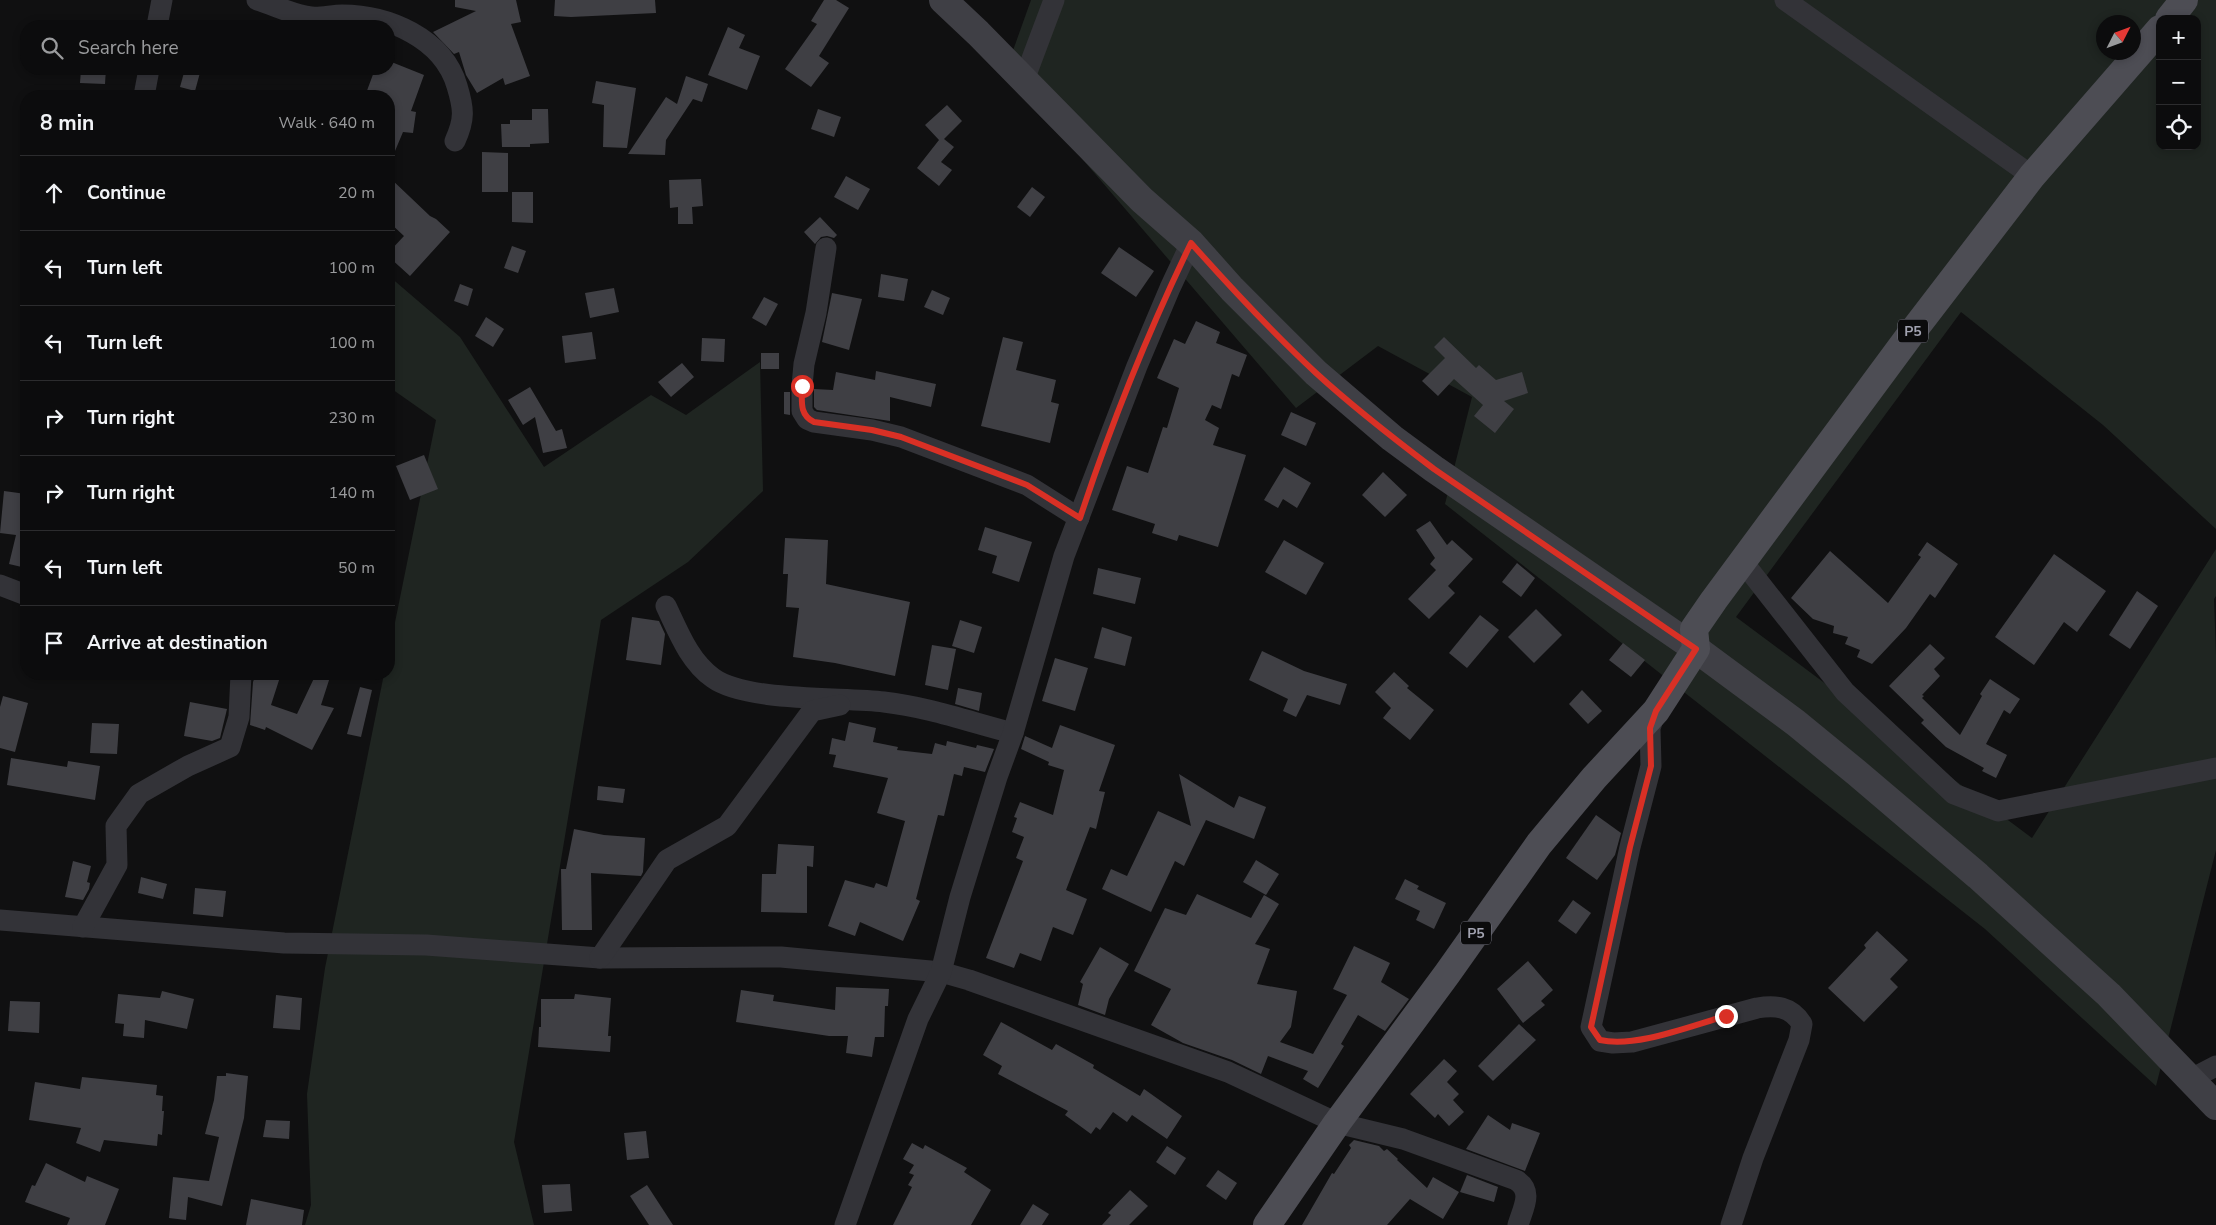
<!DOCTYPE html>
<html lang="en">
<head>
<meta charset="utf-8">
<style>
	body { margin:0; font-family:"Nunito Sans",sans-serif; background:#151516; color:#f1f3f6 }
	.controls { position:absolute; right:15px; top:15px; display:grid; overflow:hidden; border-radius:10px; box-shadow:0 2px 8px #0003 }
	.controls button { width:45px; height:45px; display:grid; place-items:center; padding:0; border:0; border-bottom:1px solid #2c2c2e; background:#0c0c0d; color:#f1f3f6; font:25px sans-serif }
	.compass { position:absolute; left:2096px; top:15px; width:45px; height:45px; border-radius:50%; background:#0c0c0d; box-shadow:0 2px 8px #0003; rotate:48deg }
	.stop { position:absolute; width:15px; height:15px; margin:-11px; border:4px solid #d93025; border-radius:50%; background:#fff }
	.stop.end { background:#d93025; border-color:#fff; box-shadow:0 1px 5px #0008 }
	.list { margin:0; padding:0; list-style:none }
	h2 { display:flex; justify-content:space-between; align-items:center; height:65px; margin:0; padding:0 20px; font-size:21px }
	h2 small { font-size:16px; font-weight:400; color:#9a9b9d }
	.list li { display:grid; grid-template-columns:32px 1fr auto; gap:15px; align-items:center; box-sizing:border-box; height:75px; padding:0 20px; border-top:1px solid #2c2c2e }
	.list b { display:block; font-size:19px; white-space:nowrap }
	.list em { font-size:16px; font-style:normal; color:#9a9b9d }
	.icon { flex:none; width:28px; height:28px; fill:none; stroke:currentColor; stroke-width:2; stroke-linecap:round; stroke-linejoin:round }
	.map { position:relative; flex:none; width:2216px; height:1225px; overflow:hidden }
	.search { position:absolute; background:#0c0c0d; box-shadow:0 2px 8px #0003; left:20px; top:20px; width:375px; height:55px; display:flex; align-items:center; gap:12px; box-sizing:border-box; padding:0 18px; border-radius:20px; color:#9a9b9d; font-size:19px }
	.panel { position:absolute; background:#0c0c0d; box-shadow:0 2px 8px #0003; left:20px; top:90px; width:375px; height:590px; border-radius:20px }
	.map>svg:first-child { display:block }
	.green { fill:#1f2521; fill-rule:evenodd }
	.building { fill:#3f3f44 }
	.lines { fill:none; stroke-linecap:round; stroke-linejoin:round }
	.street { stroke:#333338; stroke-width:21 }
	.secondary { stroke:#3f3f45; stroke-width:28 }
	.primary { stroke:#4d4d54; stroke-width:28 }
	.route { stroke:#d93025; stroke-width:6 }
	.labels { text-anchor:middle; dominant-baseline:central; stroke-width:4; stroke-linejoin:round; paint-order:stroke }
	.shield { fill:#0b0b0c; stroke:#757580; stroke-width:1 }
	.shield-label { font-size:14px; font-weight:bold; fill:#a2a3b1 }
</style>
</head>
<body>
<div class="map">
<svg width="2216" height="1225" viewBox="0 0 2216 1225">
	<rect width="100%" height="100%" fill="#101011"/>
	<g class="green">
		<path d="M1031,0H2216V529L2103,425L1961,312L1736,617L2032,838L2216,549V596L2214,599L2216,655V850L2156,1086L1985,929L1445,504L1472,397L1378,346L1296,408L1006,70ZM2160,19H2197V146H2160ZM2104,22H2134V52H2104Z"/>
		<path d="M389,276L460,337L544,467L651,395L686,415L760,362L763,491L688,562L601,620L514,1142L534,1225H305L311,1205L307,1094L325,968L384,674H389V652L436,420L389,387Z"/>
	</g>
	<g class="building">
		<path d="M455,0H516L521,22L511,24L530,76L505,85L503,78L477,93L466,75L459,52L454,54L433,32L476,11L455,7Z"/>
		<path d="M555,0H655L656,13L571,17L554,16Z"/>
		<path d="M824,0H836L849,8L819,56L829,63L811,87L785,69L817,24L811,21Z"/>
		<path d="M728,27L745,35L739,48L760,56L747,90L708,75Z"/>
		<path d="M389,61L424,75L411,111L416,112L413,133L403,132L395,151L389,149L394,118H389V96H365L375,69H389Z"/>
		<path d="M81,69H106L105,84L80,83Z"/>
		<path d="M185,69H201L195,91L180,87Z"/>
		<path d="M686,76L708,84L702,102L693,99L666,140L665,155L628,154L666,97L677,104Z"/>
		<path d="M596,81L636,88L627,148L603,147L604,105L592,103Z"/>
		<path d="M947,105L962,121L944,139L954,147L941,162L952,170L939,186L917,168L939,140L925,125Z"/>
		<path d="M532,109H548L549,143L530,144V147H502L501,124H510V120H532Z"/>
		<path d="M818,109L841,117L834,137L811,129Z"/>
		<path d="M482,152L508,153V192H482Z"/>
		<path d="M846,176L870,189L858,210L834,197Z"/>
		<path d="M389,177L430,216L436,219L450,232L410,276L389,257V252L404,236L389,222Z"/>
		<path d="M701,179L703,206L692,207L693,224H678V207L670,208L669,180Z"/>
		<path d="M1032,187L1045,197L1030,217L1017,207Z"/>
		<path d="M512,192H533V223L512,222Z"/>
		<path d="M820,217L837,235L834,238L827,236L821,237L815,244L804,232Z"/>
		<path d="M512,246L526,251L518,273L504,268Z"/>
		<path d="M1119,247L1154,271L1136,297L1101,273Z"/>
		<path d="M881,274L908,279L904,301L878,297Z"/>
		<path d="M460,284L473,289L468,306L454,301Z"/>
		<path d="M614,288L619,312L590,318L585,293Z"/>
		<path d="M932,290L950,298L943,315L924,307Z"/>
		<path d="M832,293L862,299L849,350L822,342Z"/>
		<path d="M764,297L778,304L766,326L752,318Z"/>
		<path d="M486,317L504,329L493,347L475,336Z"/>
		<path d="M1196,321L1220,332L1216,343L1247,355L1239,377L1232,374L1221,409L1212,405L1205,420L1219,428L1213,445L1246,455L1218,547L1179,535L1177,541L1152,533L1155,524L1112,510L1127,466L1148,473L1163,427L1167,428L1179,388L1157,378L1174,339L1185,344Z"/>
		<path d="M592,332L596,359L565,363L562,336Z"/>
		<path d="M1003,337L1023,342L1016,370L1056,380L1051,402L1059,404L1050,443L981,426Z"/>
		<path d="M1444,337L1476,368L1479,365L1496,380L1522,372L1528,393L1504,401L1514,409L1495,433L1474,416L1483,405L1454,379L1438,396L1422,381L1445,358L1434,347Z"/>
		<path d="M702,338L725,339L724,362L701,361Z"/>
		<rect x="761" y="353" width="18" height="16"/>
		<path d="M682,363L694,377L671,397L658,382Z"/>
		<path d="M876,371L936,384L931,407L890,397V421L817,410L814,407V389L833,390L836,372L875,380Z"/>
		<path d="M530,387L556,431L562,429L567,448L543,453L535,417L523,425L508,400Z"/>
		<path d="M784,392H790V415L784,414Z"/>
		<path d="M1291,412L1316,423L1306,446L1281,435Z"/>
		<path d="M424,455L438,489L410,500L396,466Z"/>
		<path d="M1284,467L1311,483L1297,508L1283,499L1278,508L1264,500Z"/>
		<path d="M1383,472L1407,495L1385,517L1362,495Z"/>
		<path d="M4,491L26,494V568L9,564L16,535L0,533Z"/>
		<path d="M1430,521L1447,545L1452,540L1473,559L1448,586L1455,593L1429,619L1408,599L1436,570L1430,564L1435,558L1416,530Z"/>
		<path d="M985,527L1032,542L1019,582L992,573L997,556L978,550Z"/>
		<path d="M785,538L828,540L826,584L910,602L895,676L835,663L793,657L799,608L786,607L788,574H783Z"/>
		<path d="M1284,540L1324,563L1306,595L1265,572Z"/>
		<path d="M1927,542L1958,564L1935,598L1930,594L1906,628L1872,664L1857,657L1860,650L1845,644L1848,637L1833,633L1834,626L1813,619L1791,598L1830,551L1888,603L1921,557L1918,555Z"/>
		<path d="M2054,554L2106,591L2077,632L2064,622L2034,665L1995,637Z"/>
		<path d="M1517,563L1535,578L1521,597L1502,582Z"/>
		<path d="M1098,568L1141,578L1135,604L1093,594Z"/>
		<path d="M2137,591L2158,606L2130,649L2109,635Z"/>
		<path d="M1536,609L1562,635L1534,663L1508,637Z"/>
		<path d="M1480,615L1499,630L1467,668L1449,653Z"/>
		<path d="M632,617L659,621L665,634L661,665L626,660Z"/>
		<path d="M960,620L982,627L974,653L952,646Z"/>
		<path d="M1102,627L1132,637L1125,666L1094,658Z"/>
		<path d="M1623,643L1645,660L1631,677L1609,660Z"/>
		<path d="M1930,644L1945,658L1934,669L1940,676L1922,695L1924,696L1922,698L1960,735L1982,696L1980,694L1990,679L2020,699L2010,714L2004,710L1986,744L2007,755L1996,778L1982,771L1984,768L1946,747L1921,723L1924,720L1889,686Z"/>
		<path d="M932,645L956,649L948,690L925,685Z"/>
		<path d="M1262,651L1304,671L1347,684L1340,705L1307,695L1296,717L1283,711L1288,699L1249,680Z"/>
		<path d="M1055,658L1088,668L1075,711L1042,701Z"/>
		<path d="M1394,672L1409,686L1407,688L1434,710L1410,740L1383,718L1391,708L1375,692Z"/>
		<path d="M256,674H281L271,705L297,714L316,674H331L321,705L334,708L312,750L266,727L265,730L250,725L253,682Z"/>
		<path d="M360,687L372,690L361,737L347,734Z"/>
		<path d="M958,688L982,693L979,711L955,704Z"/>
		<path d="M1582,690L1602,711L1588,724L1569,704Z"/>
		<path d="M3,696L28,703L15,752L0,748V707Z"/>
		<path d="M190,702L227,709L220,738L212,741L184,736Z"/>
		<path d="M849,722L876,728L873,742L898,747L897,750L932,754L935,743L946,746L947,741L976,748L977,745L994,749L985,772L964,767L962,776L954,774L944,816L938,815L916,899L920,901L903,941L860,922L855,936L828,926L845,880L874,888L876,883L887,887L905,821L877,813L888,778L833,767L836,755L829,754L832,738L845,741Z"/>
		<path d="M92,723L119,724L117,754L90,753Z"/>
		<path d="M1060,725L1115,745L1099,791L1105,792L1096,829L1090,827L1066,890L1087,899L1073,935L1053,927L1041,961L1020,953L1014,968L986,958L1023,861L1016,858L1024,837L1012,832L1017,818L1014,817L1020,802L1053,815L1064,770L1048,765L1049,762L1021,749L1025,736L1052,748Z"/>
		<path d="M11,758L67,767L68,761L100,766L95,800L7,785Z"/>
		<path d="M1179,774L1234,808L1239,796L1266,807L1254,839L1206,820L1184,866L1175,861L1151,912L1102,889L1111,869L1127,876L1158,811L1191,826Z"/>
		<path d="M598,786L625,789L623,803L597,800Z"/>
		<path d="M1596,815L1621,833L1615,855L1597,880L1566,858Z"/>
		<path d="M574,829L604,835L645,838L643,872L641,876L591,873L592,930H562L561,869H566Z"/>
		<path d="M778,844L814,846L813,867L807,866V913L761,912L762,874H776Z"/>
		<path d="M1256,860L1279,874L1266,895L1243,882Z"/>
		<path d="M73,861L91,866L87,882L90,883L89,889L83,900L65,897Z"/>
		<path d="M141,877L167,884L163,899L138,893Z"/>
		<path d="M1405,879L1419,886L1417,889L1446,903L1434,929L1416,920L1420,911L1395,899Z"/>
		<path d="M195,888L226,891L223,917L193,914Z"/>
		<path d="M1197,894L1251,918L1264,895L1279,904L1255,944L1270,949L1257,984L1297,991L1291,1027L1280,1042L1313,1054L1347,995L1333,989L1354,946L1390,963L1381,982L1409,999L1385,1031L1358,1015L1341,1044L1344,1046L1318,1088L1303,1079L1308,1071L1268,1056L1261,1074L1232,1060L1183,1043L1151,1025L1171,989L1134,971L1165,908L1186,915Z"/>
		<path d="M1573,900L1591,913L1576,934L1558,921Z"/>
		<path d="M1877,931L1908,960L1890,979L1898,987L1864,1022L1828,988L1866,948L1864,945Z"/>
		<path d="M1100,947L1129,964L1109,999L1105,1015L1078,1005L1083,984L1080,982Z"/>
		<path d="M1528,961L1553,990L1541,1001L1545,1005L1523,1023L1497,989Z"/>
		<path d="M836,987L889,989L888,1006H885L884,1037H875L872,1057L846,1053L848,1036H829L736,1022L741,990L774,995L773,1001L835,1010Z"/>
		<path d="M162,991L194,999L187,1029L145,1020L144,1038L123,1036L124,1024L115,1023L118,994L160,998Z"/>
		<path d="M575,994L611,998L608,1036H611L610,1052L538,1047L539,1027H541V999H574Z"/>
		<path d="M276,995L302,998L300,1030L273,1028Z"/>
		<path d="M10,1001L40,1002L39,1033L8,1031Z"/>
		<path d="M1001,1022L1052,1050L1056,1044L1094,1065L1093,1068L1140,1096L1144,1089L1182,1116L1167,1139L1132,1115L1127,1122L1113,1112L1100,1130L1096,1127L1091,1134L1065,1115L1068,1111L998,1074L1002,1066L983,1055Z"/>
		<path d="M1519,1024L1536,1040L1493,1081L1478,1066Z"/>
		<path d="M1444,1059L1457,1071L1447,1082L1459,1094L1453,1100L1464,1112L1449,1126L1438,1114L1435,1118L1410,1094Z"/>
		<path d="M226,1073L248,1076L244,1118L222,1206L188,1197L186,1220L169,1218L173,1177L209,1181L219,1137L205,1134L214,1100L217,1076H226Z"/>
		<path d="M82,1077L157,1085L156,1095L163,1096L162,1111H164L162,1135L158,1134L157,1146L104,1140L100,1152L76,1143L81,1128L29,1120L35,1082L80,1089Z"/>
		<path d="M1488,1115L1510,1130L1512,1123L1540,1133L1525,1171L1466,1149Z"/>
		<path d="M266,1120L290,1121L289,1139L263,1137Z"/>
		<path d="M646,1131L649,1158L627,1160L624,1133Z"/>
		<path d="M1354,1140L1379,1146L1384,1151L1387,1149L1398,1159L1397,1160L1427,1188L1433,1177L1459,1192L1443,1219L1410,1199L1387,1225H1302L1332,1173L1334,1174L1351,1148L1349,1145Z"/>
		<path d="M912,1143L923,1149L925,1145L967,1168L964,1172L991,1190L971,1225H893L912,1187L908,1185L914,1175L909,1173L914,1165L903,1159Z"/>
		<path d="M1167,1146L1186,1158L1175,1175L1156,1162Z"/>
		<path d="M46,1163L85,1182L87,1176L119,1189L105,1225H67L70,1218L25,1202L32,1185L35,1186Z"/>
		<path d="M1218,1170L1237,1183L1226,1200L1206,1186Z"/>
		<path d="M1467,1175L1498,1187L1494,1202L1460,1192Z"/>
		<path d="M570,1184L572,1211L544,1213L542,1185Z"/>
		<path d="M647,1185L673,1225H649L630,1196Z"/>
		<path d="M1130,1190L1148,1206L1129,1225H1102L1111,1215L1108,1213Z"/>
		<path d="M251,1199L304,1210L302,1225H246Z"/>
		<path d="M1033,1204L1049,1214L1042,1225H1020Z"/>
	</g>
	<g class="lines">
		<g class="street">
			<path d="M257,0C274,5 293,15 311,17C321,18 332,15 342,15C388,15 443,38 457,86C464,109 465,119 455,141"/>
			<path d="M1785,0L2032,176"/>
			<path d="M157,26L162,0"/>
			<path d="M1024,80L1054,0"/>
			<path d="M144,96L149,69"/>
			<path d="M826,248L816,313L804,364L802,386V411L807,419L814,422L872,430L901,437L1027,485L1079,518"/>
			<path d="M1743,562L1845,692L1954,794L1998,811L2216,768"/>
			<path d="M0,585L26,595"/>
			<path d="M666,606C678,631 689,661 713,678C746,702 841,697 884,702C928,707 970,722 1013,733"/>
			<path d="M1656,711L1650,728L1651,766L1630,847L1591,1027L1600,1041L1613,1043L1632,1042L1757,1008C1775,1005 1791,1006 1802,1024L1799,1040L1753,1158L1731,1225"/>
			<path d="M0,920L284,943L426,945L600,958L781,957L941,972L969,980L1228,1072L1337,1123L1403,1139L1516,1180C1534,1191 1523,1208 1518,1225"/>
			<path d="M83,927L117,865L116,826L139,794L188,766L230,747L239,717L241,674"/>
			<path d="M600,958L667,860L727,826L812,711L840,705"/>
			<path d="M2191,1079L2216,1066"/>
			<path d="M845,1225L918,1019L941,972L960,897L997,777L1013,733L1064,556L1137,366L1170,288L1191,243"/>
		</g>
		<path class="secondary" d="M943,0L978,33L1142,200L1191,243L1232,289L1316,373L1392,438L1434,469L1696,649L1796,723L1857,773L1978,876L2109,995L2216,1106"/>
		<g class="primary">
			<path d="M2169,19L2184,0"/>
			<path d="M1267,1225L1337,1123L1447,974L1539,844L1594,778L1656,711L1696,649L1694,629L1714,600L1910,335L2032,176L2160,29"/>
		</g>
	</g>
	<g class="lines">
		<path class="route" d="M802,386C802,401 799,415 814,422L872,430L901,437L1027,485L1080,518C1111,424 1148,332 1191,243C1231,288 1272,332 1316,373C1353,407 1393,438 1434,469L1696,649L1656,711L1650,728L1651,766L1630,847L1591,1027L1600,1040C1636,1048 1690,1026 1726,1016"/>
	</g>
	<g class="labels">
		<g class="shield">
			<rect x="1898" y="319.5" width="30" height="23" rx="4"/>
			<rect x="1461" y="921.5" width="30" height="23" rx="4"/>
		</g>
		<g class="shield-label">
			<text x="1913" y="331">P5</text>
			<text x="1476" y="933">P5</text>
		</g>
	</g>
</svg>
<div class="controls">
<button>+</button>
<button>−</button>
<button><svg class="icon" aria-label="locate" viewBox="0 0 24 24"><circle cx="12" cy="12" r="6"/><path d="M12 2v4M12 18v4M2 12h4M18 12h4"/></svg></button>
</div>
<svg class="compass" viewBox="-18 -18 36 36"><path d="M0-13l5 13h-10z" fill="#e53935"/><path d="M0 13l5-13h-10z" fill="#9a9b9d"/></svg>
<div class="stop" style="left:802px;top:386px"></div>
<div class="stop end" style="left:1726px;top:1016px"></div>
<div class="search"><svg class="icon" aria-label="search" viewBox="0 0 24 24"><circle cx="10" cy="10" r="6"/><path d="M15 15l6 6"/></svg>Search here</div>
<section class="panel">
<h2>8 min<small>Walk · 640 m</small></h2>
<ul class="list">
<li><svg class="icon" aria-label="ahead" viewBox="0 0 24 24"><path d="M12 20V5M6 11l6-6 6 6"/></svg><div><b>Continue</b></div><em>20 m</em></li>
<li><svg class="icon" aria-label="left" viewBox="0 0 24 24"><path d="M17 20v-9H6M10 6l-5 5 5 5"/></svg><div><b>Turn left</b></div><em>100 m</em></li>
<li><svg class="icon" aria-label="left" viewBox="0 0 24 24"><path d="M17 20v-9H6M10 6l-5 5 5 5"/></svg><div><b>Turn left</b></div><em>100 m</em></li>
<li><svg class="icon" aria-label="right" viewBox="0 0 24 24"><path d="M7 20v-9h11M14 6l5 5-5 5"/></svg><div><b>Turn right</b></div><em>230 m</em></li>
<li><svg class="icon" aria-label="right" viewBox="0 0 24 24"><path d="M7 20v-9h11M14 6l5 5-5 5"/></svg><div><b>Turn right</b></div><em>140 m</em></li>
<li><svg class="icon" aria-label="left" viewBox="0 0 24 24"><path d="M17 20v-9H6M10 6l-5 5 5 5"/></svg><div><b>Turn left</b></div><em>50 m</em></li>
<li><svg class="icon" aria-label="arrive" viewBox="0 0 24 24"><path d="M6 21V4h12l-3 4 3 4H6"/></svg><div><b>Arrive at destination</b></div></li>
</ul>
</section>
</div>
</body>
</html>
